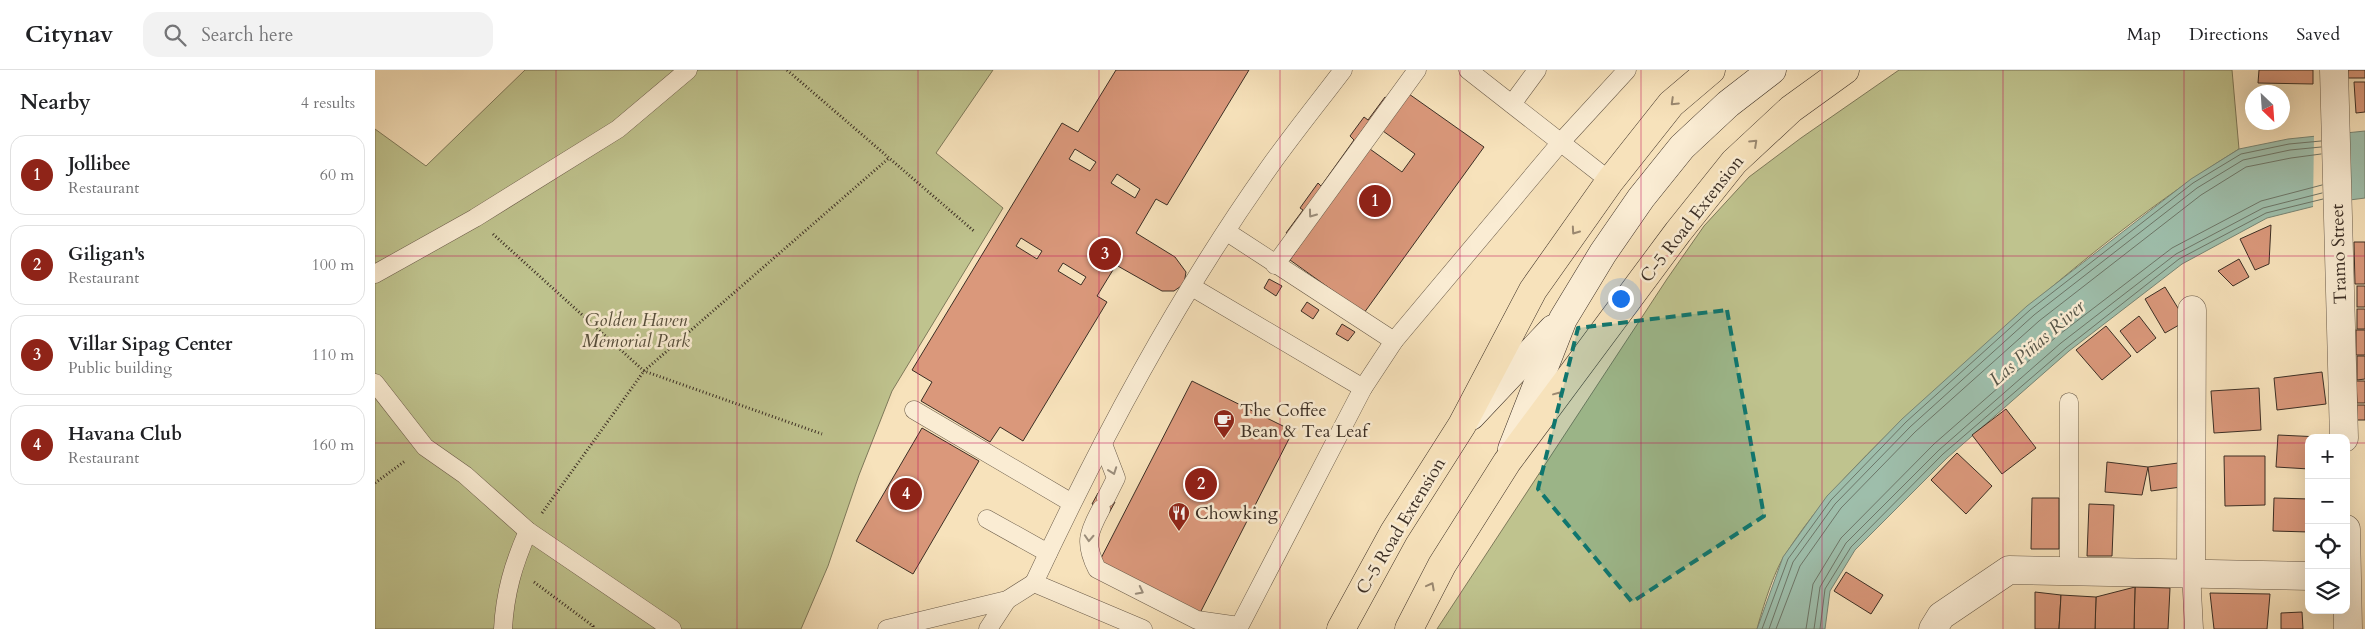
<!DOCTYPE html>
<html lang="en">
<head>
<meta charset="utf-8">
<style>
	body { margin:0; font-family:Cardo,serif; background:#f2f2f2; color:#202124 }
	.controls { position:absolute; right:15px; bottom:15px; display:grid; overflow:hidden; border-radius:10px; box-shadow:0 5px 20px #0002 }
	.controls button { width:45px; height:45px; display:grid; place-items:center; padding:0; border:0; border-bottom:1px solid #e0e0e0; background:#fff; color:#202124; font:25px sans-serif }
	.compass { position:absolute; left:1870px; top:15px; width:45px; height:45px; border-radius:50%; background:#fff; box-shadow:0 5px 20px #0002; rotate:155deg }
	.you { position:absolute; left:1245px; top:228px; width:18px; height:18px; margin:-12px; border:4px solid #fff; border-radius:50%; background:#1a73e8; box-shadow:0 0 0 8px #1a73e833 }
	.badge { display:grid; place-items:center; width:32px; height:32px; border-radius:50%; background:#8f2418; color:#fff; font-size:16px; font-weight:700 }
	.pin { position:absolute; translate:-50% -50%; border:2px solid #fff; box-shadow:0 1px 5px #0006 }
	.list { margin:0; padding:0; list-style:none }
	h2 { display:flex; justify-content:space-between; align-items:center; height:65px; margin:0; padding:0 20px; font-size:21px }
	h2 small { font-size:16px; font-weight:400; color:#757577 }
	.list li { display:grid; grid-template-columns:32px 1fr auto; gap:15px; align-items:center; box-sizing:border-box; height:80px; margin:0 10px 10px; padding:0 10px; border:1px solid #e0e0e0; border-radius:15px }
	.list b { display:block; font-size:19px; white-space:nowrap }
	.list p { margin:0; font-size:16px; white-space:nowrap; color:#757577 }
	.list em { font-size:16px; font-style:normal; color:#757577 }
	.icon { flex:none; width:28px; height:28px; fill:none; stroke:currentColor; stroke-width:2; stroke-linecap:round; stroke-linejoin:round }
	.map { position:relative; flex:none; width:1990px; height:559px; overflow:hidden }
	header { display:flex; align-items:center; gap:30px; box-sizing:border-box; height:70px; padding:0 25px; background:#fff; border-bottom:1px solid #e0e0e0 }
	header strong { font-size:24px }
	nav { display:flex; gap:28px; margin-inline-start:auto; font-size:18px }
	.search { width:350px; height:45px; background:#f2f2f2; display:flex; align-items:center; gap:12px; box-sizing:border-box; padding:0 18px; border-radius:15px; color:#757577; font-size:19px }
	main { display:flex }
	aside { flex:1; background:#fff }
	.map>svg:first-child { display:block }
	.green { fill:#bfc38e; stroke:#7e795a }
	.water { fill:#9ebeab; stroke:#778575 }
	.pier { fill:#f7e2bb }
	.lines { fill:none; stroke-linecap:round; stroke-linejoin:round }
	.shore { stroke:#6d7668; stroke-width:1 }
	.building { fill:#da987b; stroke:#3c2f25; fill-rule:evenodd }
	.service-casing { stroke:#6b5c4a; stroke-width:19 }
	.minor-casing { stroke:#6b5c4a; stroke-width:29 }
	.tertiary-casing { stroke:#6b5c4a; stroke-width:29 }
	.secondary-casing { stroke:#3c2f25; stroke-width:29 }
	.primary-casing { stroke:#3c2f25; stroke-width:29 }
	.path { stroke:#3c2f25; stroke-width:3; stroke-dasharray:1 2.5; stroke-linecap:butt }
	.service { stroke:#faecd3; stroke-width:18 }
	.minor { stroke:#faecd3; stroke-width:28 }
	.tertiary { stroke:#faecd3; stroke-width:28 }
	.secondary { stroke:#faecd3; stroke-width:28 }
	.primary { stroke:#f7e2bb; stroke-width:28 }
	.oneway { stroke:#9a8870 }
	.oneway2 { stroke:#9b8e7c }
	.marked { fill:#0f766e; fill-opacity:0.2; stroke:#0f766e; stroke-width:4; stroke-dasharray:10 6; stroke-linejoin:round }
	.grid { fill:none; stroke:#c2185b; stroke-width:1; stroke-opacity:0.55 }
	.labels { text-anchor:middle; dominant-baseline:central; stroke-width:5; stroke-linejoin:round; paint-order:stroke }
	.street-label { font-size:18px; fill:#3c2f25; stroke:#faecd3 }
	.park-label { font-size:18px; font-style:italic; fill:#564d3a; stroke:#faecd3 }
	.poi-label { font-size:18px; fill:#3c2f25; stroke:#faecd3; text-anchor:start }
	.water-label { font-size:19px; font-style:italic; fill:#545346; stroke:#faecd3 }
</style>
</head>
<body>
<header>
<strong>Citynav</strong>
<div class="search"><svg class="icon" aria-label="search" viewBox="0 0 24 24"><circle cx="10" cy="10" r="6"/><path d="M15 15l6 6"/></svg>Search here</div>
<nav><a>Map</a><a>Directions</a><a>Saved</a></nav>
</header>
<main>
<aside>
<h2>Nearby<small>4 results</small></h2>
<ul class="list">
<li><span class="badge">1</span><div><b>Jollibee</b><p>Restaurant</p></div><em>60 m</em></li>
<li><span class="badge">2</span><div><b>Giligan's</b><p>Restaurant</p></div><em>100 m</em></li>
<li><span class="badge">3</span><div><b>Villar Sipag Center</b><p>Public building</p></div><em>110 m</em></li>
<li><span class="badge">4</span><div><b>Havana Club</b><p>Restaurant</p></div><em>160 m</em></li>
</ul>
</aside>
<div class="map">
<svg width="1990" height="559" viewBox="0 0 1990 559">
	<rect width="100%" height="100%" fill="#f7e2bb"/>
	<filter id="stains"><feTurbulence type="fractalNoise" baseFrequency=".004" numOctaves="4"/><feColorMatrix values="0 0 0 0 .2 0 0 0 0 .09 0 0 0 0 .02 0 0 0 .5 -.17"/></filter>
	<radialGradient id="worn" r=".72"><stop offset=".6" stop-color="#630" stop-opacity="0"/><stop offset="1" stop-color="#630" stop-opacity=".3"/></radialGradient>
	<g class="green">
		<path d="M150,0H618L561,83L628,138L517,321L484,405L453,496L426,559H0V59L51,96Z"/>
		<path d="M1524,0H1857L1864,79C1765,140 1674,217 1588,295C1523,354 1457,411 1410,485C1399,501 1387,540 1382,559H1062L1292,209L1329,156L1374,107L1426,68Z"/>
	</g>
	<path class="water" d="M1990,61V128L1952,133L1892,148L1807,194L1694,281L1572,388L1480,480L1455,521L1450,559H1382L1408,487L1452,426L1527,349L1652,236L1816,109L1864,79L1913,69Z"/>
	<path class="pier" d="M1974,60L1953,135L1938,139L1939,64Z"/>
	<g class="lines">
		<g class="shore">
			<path d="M1387,559L1413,489L1456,430L1531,352L1655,240L1818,113L1866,84L1914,74L1946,71"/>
			<path d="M1394,559L1418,492L1460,434L1535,357L1659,245L1822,118L1868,90L1915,80L1946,77"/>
			<path d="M1401,559L1425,496L1466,438L1540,362L1664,251L1826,125L1871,97L1916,88L1946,84"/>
			<path d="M1431,559L1438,514L1466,468L1559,374L1681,267L1797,178L1886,131L1947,115"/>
			<path d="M1439,559L1445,517L1471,473L1564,380L1686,273L1801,184L1888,138L1947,123"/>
			<path d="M1445,559L1450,519L1476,477L1568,384L1691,278L1804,189L1891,143L1948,129"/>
		</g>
	</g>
	<g class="building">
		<path d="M741,0H874L792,135L781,129L761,163L800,187L811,202L809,214L799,221H787L741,195L722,226L732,232L648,371L625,357L615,372L546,331L557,312L537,300L687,53L703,62ZM700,79L721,92L715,101L694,89ZM742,104L765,119L760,128L736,113ZM646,168L667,181L662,189L641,176ZM688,193L711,207L706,215L683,201Z"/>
		<path d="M1884,0H1938V14L1883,13Z"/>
		<rect x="1973" y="0" width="17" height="8"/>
		<path d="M1979,12H1990V42L1981,43Z"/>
		<path d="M1034,24L1109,77L989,243L915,190L926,174L911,163L928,140L925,138L943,113L946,116L979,70L975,66L989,47L993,50L1010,27L1025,37ZM994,51L1040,84L1027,102L981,69Z"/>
		<path d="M1896,155L1894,194L1880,200L1865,169Z"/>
		<path d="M1979,172H1990V214H1980Z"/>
		<path d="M1864,189L1874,207L1858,216L1843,201Z"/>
		<path d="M894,209L907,216L901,226L889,218Z"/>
		<rect x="1982" y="216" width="8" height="21"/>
		<path d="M1790,217L1811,251L1790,263L1770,229Z"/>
		<path d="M932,232L944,240L938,249L926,241Z"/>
		<rect x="1982" y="239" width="8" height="20"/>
		<path d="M1764,246L1781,268L1762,283L1745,261Z"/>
		<path d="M967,254L980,262L973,271L961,264Z"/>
		<path d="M1731,256L1756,286L1727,310L1701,280Z"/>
		<rect x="1981" y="260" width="9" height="25"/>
		<path d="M1982,286H1990V309L1982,310Z"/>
		<path d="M1947,302L1951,334L1902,340L1899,308Z"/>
		<path d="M817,311L918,361L823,547L722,496Z"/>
		<path d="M1981,311H1990V333H1982Z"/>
		<path d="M1884,318L1886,360L1839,363L1836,321Z"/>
		<rect x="1982" y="335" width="8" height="15"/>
		<path d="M1631,339L1661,378L1627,404L1597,365Z"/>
		<path d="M547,358L604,391L538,504L481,471Z"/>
		<path d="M1903,365L1945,367L1934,368V399L1901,397Z"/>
		<path d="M1582,383L1617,416L1591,444L1556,410Z"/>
		<path d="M1849,386H1890V435L1850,436Z"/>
		<path d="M1732,392L1773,397L1767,425L1730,422Z"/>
		<path d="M1803,393L1806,417L1776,421L1773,397Z"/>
		<path d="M723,423L740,432L734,443L717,434Z"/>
		<path d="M1657,428H1684V479H1656Z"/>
		<path d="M1899,428L1934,429V462L1898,461Z"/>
		<path d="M1714,434L1739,435L1737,486H1712Z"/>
		<path d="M1471,502L1508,525L1496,544L1459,521Z"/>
		<path d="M1760,517L1795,518L1793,559H1759Z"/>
		<path d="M1760,517L1759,559H1720L1721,527Z"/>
		<path d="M1660,522L1686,525L1684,559H1660Z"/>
		<path d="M1835,523L1895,524L1892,559H1839Z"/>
		<path d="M1686,525L1721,527L1720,559H1684Z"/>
		<path d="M1927,542L1928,559H1906V543Z"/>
	</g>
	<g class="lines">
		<g class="service-casing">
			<g id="service">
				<path d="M1093,0L1235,111"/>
				<path d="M1137,34L1162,0"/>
				<path d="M852,162L1019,271"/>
				<path d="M900,195L1042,0"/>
				<path d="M0,204L100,148L243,59L313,0"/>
				<path d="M817,217L988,318"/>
				<path d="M0,313L50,377L90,405L153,461L297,559"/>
				<path d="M539,340L697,433"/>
				<path d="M728,374L741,408L731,428"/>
				<path d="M726,439C713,463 709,473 722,499L822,550L864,556"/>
				<path d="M612,449L673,483"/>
				<path d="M1694,500V332"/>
				<path d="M1816,502L1819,559"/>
				<path d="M128,559C130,523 138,495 153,461"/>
				<path d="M512,559L632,530L659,513"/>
				<path d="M613,559L632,530"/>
				<path d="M768,559L659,513C726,370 801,229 893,99C917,65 943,33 968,0"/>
				<path d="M863,559L988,318L1019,271L1186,72L1252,0"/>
			</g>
		</g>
		<g class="minor-casing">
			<g id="minor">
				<path d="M1816,502L1817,240"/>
				<path d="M1558,559L1566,546L1634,500L1934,506"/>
			</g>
		</g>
		<g class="tertiary-casing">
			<g id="tertiary">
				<path d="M1959,0L1969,368"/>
				<path d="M1971,459L1973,559"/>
			</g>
		</g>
		<g class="secondary-casing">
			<g id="secondary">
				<path d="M1096,346L1178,259"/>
				<path d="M1137,379L1188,249L1228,183L1266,128L1307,77L1353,34L1397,0"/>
			</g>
		</g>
		<g class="primary-casing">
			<g id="primary">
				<path d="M966,559L1019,462L1087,355L1158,220L1235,111L1296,34L1336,0"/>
				<path d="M1034,559L1067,495L1132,392L1303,162L1359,92L1416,39L1470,0"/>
			</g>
		</g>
		<g class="path">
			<path d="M412,0L600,162"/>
			<path d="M118,164L269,301L447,364"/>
			<path d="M0,413L30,391"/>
			<path d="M167,443L269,301L514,88"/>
			<path d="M159,512L218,556V559"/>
		</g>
		<use href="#service" class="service"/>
		<use href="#minor" class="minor"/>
		<use href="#tertiary" class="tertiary"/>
		<use href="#secondary" class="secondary"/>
		<use href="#primary" class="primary"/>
	</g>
	<defs><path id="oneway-chevron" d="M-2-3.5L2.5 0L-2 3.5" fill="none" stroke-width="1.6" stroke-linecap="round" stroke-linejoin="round" transform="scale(1.25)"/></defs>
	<g class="oneway">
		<use href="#oneway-chevron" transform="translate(1299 32) rotate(136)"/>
		<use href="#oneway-chevron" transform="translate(1379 73) rotate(-43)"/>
		<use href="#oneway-chevron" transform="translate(1200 161) rotate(125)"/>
		<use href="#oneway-chevron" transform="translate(1183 325) rotate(-53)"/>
		<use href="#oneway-chevron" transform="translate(1056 516) rotate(-62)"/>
	</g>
	<g class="oneway2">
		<use href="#oneway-chevron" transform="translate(937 144) rotate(126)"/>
		<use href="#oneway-chevron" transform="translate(738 401) rotate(70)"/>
		<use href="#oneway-chevron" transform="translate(714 468) rotate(93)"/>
		<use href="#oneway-chevron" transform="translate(765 521) rotate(27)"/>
	</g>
	<path class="marked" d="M1352,240L1389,446L1257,532L1163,419L1203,258Z"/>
	<path class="grid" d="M181,0V559M362,0V559M543,0V559M724,0V559M905,0V559M1085,0V559M1266,0V559M1447,0V559M1628,0V559M1809,0V559M0,186H1990M0,373H1934M1971,373H1990"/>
	<defs>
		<g id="cafe-pin" transform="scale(1.125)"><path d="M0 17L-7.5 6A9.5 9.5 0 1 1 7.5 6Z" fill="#8f2418" stroke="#faecd3"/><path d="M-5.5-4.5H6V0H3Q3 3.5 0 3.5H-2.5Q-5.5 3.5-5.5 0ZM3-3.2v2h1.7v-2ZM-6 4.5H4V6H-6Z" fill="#fff"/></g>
		<g id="restaurant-pin" transform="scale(1.125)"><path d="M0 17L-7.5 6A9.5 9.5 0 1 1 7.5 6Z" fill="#8f2418" stroke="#faecd3"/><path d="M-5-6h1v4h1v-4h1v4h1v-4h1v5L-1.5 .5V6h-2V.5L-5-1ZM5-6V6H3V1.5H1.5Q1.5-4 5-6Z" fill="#fff"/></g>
	</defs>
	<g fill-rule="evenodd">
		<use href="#cafe-pin" x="849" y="350"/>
		<use href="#restaurant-pin" x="804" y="443"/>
	</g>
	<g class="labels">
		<g class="street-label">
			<text transform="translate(1317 149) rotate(-52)">C-5 Road Extension</text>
			<text transform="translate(1964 184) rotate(-92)">Tramo Street</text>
			<text transform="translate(1026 456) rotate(-59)">C-5 Road Extension</text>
		</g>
		<g class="park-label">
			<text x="261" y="250">Golden Haven<tspan x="261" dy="21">Memorial Park</tspan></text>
		</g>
		<g class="poi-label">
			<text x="865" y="340">The Coffee<tspan x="865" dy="21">Bean &amp; Tea Leaf</tspan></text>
			<text x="820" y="443">Chowking</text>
		</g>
		<g class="water-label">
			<text transform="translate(1662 273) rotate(-41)">Las Piñas River</text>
		</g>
	</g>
	<rect width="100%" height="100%" filter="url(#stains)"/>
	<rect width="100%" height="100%" fill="url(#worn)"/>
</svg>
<div class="controls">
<button>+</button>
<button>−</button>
<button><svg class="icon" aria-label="locate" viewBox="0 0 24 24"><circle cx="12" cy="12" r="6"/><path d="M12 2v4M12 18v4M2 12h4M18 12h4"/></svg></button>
<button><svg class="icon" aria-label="layers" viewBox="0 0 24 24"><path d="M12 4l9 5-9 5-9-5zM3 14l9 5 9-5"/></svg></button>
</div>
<svg class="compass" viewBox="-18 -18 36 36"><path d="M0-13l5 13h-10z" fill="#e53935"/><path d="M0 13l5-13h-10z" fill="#757577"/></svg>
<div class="you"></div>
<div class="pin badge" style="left:1000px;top:131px">1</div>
<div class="pin badge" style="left:826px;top:414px">2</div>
<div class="pin badge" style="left:730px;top:184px">3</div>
<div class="pin badge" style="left:531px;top:424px">4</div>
</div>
</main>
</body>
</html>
